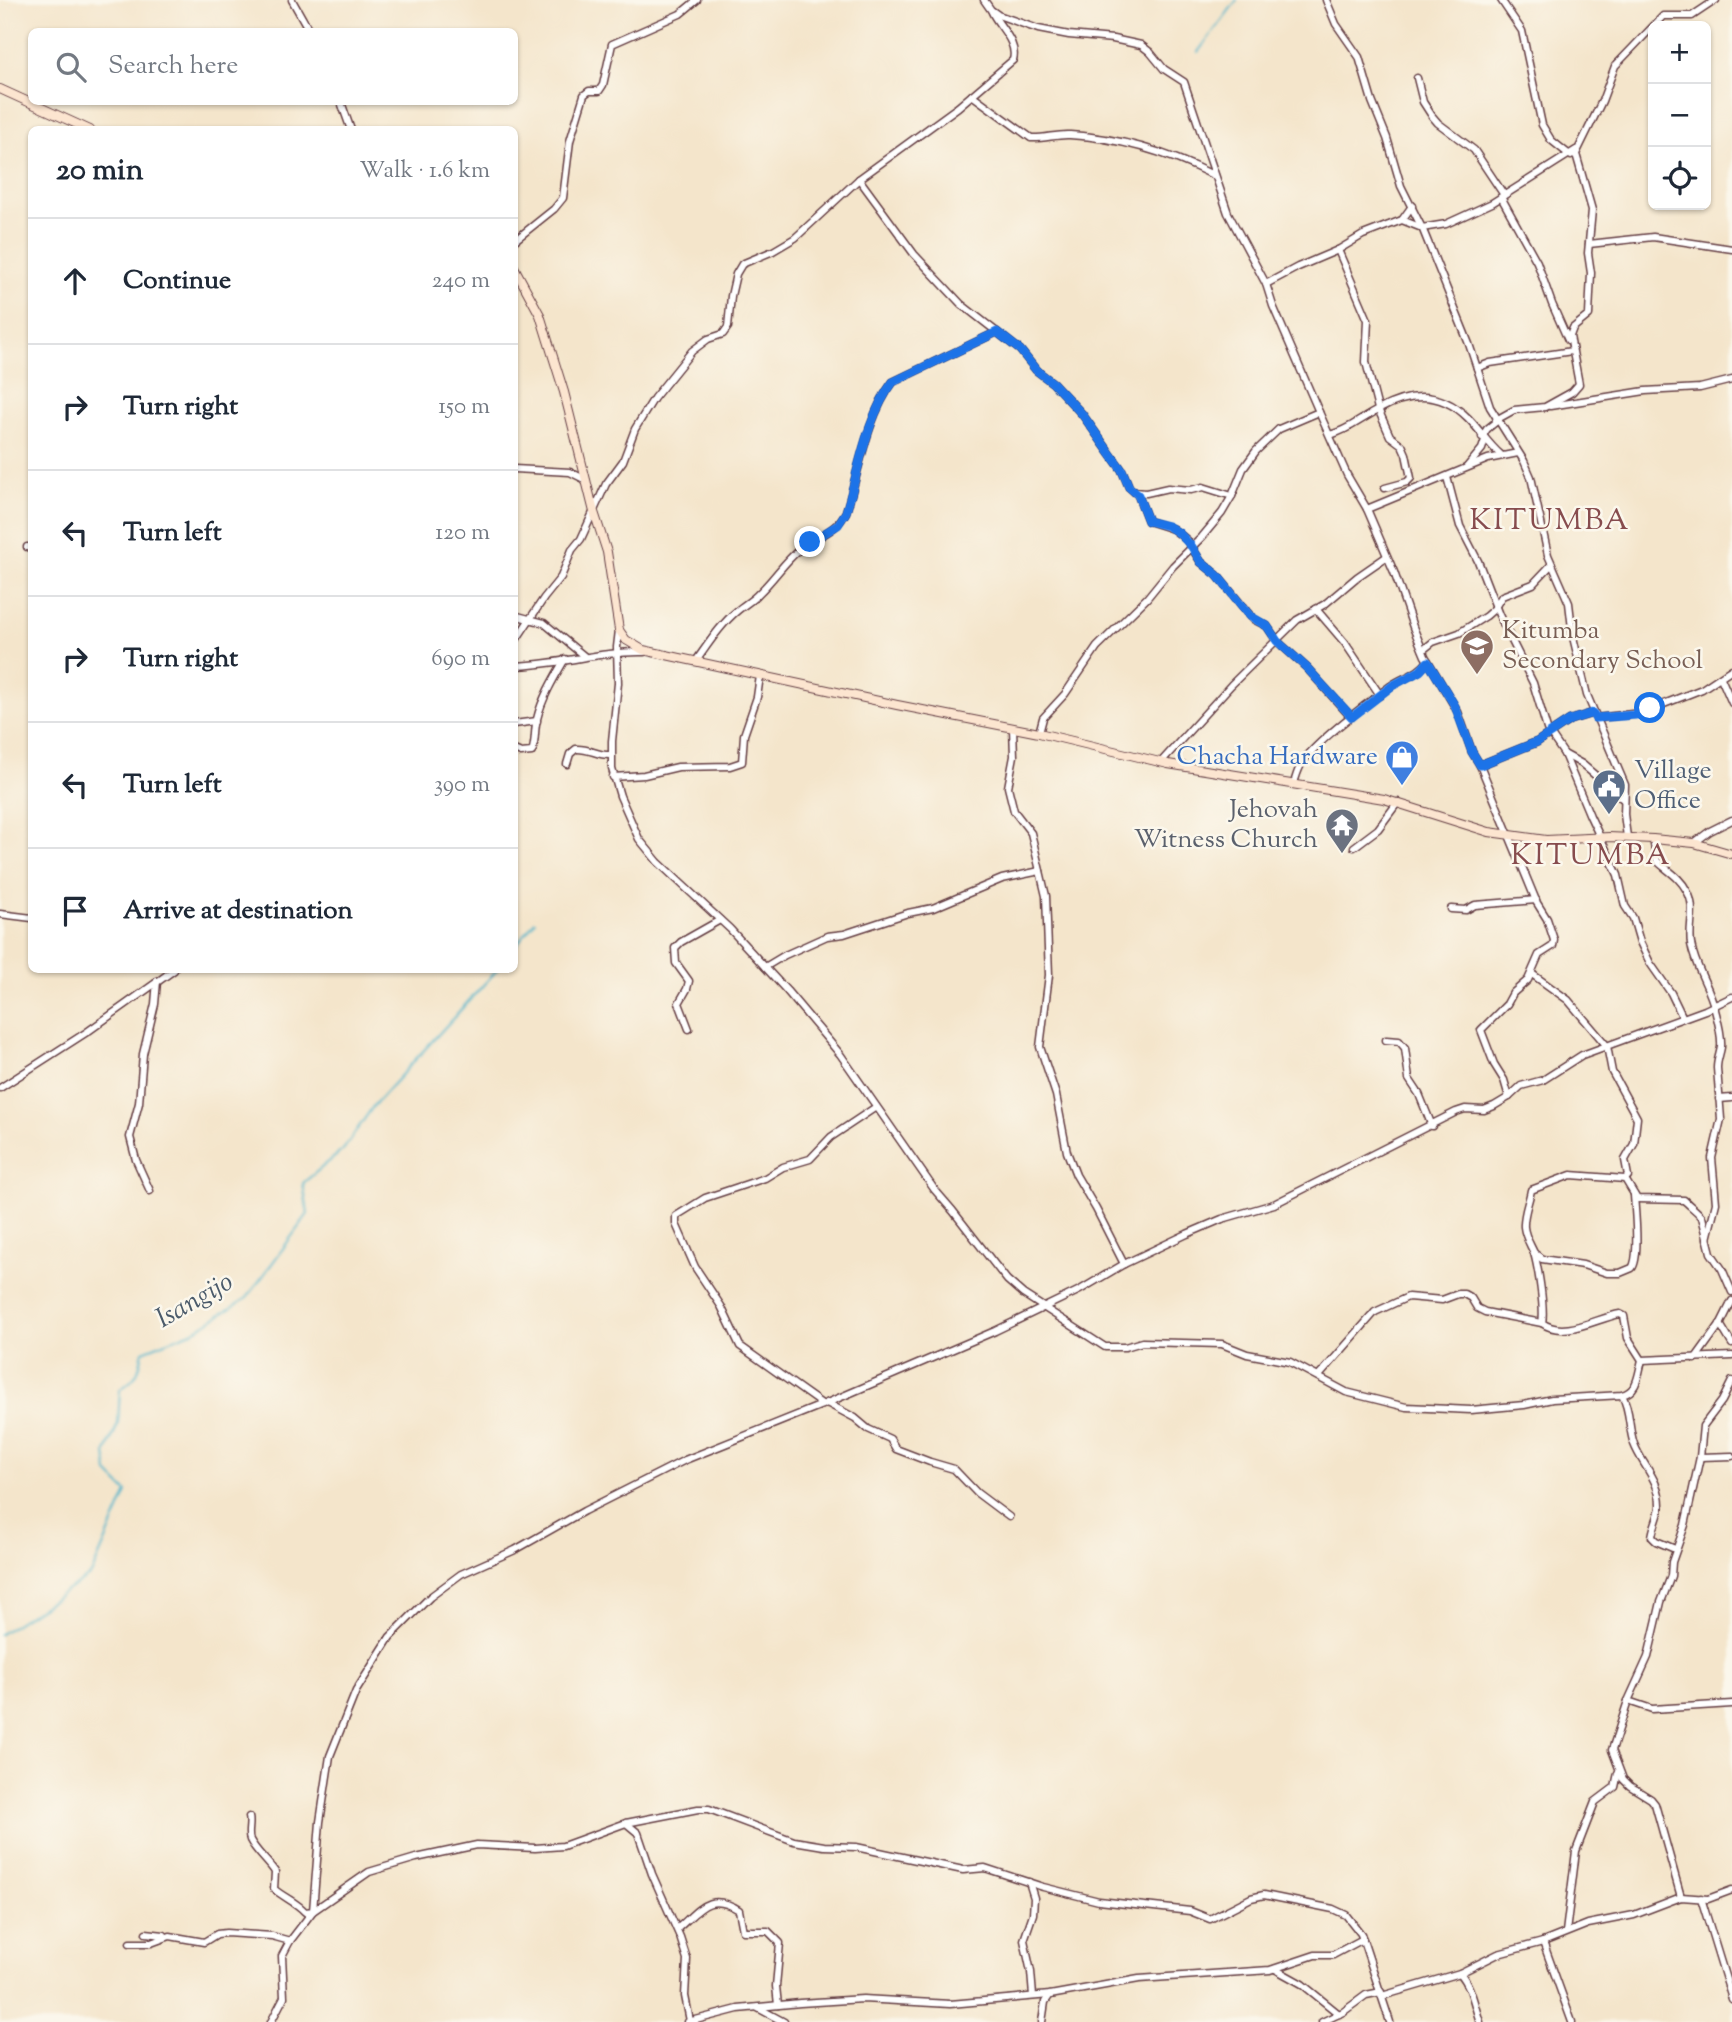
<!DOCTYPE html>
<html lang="en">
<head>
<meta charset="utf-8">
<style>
	body { margin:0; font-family:"Sorts Mill Goudy",serif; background:#f2f2f3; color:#1f2937 }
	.controls { position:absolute; right:21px; top:21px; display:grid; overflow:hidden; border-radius:10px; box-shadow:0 2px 5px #0004 }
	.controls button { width:63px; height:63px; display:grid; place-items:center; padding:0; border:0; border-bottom:2px solid #e0e1e3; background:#fff; color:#1f2937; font:35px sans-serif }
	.stop { position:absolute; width:21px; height:21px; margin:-16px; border:5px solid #1a73e8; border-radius:50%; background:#fff }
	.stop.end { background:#1a73e8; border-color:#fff; box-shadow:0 2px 7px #0008 }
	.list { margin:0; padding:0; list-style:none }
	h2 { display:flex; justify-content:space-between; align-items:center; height:91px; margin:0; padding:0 28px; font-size:30px }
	h2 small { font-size:23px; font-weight:400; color:#747a83 }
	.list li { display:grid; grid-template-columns:46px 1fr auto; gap:21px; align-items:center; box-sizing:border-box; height:126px; padding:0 28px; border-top:2px solid #e0e1e3 }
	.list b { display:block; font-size:26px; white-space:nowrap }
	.list em { font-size:23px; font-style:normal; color:#747a83 }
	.icon { flex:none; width:38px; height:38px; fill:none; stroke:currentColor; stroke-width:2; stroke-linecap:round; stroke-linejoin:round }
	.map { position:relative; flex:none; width:1732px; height:2022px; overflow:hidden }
	.search { position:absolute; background:#fff; box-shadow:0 2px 5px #0004; left:28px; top:28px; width:490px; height:77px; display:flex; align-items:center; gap:18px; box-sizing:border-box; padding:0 24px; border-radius:10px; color:#747a83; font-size:26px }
	.panel { position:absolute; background:#fff; box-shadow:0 2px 5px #0004; left:28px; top:126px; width:490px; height:847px; border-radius:10px }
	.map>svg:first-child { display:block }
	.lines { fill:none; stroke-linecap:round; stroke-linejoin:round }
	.stream { stroke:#4db4cb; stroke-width:2 }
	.street-casing { stroke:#643d43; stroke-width:9 }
	.secondary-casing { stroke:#643d43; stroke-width:10 }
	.street { stroke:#fff; stroke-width:6 }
	.secondary { stroke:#fce5d0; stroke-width:8 }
	.route { stroke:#1a73e8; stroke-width:9 }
	.labels { text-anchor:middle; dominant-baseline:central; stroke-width:5; stroke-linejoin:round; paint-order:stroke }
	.education-label { font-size:26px; fill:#785e54; stroke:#fbf7ec; text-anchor:start }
	.shop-label { font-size:26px; fill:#366cbe; stroke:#fbf7ec; text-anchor:end }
	.service-label { font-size:26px; fill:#4e5e75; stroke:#fbf7ec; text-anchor:start }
	.worship-label { font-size:26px; fill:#5b616d; stroke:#fbf7ec; text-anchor:end }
	.water-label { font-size:28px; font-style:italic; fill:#4b5b6b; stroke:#fbf7ec }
	.quarter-label { font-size:30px; letter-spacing:2px; fill:#874c4e; stroke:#fbf7ec }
</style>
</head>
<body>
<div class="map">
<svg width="1732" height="2022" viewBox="0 0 1732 2022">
	<rect width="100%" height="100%" fill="#fbf7ec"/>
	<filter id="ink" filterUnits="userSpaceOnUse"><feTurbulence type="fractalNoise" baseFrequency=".0143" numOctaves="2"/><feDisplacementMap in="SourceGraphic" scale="14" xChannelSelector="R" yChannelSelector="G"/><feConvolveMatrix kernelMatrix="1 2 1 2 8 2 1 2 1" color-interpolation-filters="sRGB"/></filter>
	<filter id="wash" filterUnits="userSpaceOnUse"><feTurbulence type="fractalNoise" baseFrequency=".00686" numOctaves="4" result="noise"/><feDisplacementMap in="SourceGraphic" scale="28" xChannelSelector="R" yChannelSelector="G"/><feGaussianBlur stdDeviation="1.57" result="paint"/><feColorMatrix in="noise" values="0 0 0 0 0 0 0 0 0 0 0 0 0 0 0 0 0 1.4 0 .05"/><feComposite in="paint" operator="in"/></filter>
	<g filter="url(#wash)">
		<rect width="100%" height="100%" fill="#f4e5cb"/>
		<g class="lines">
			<g class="stream">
				<path d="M1198,52L1237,0"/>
				<path d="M514,948L535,921"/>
				<path d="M0,1634L91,1575L127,1492L108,1473L106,1452L118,1424L120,1389C138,1378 139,1372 143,1351L194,1331L247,1298L308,1214L303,1183L343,1150L374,1105L497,970"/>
			</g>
		</g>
	</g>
	<g filter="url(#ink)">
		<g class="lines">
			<g class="street-casing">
				<g id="street">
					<path d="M292,0L310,32"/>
					<path d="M984,0L991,10L998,15L1038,29L1069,35L1113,39L1141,45L1150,52L1164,69L1184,82L1228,213L1266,284L1273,306L1319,412L1347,475L1367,509L1394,572L1413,627L1425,656L1458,712L1472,752L1480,765L1537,903L1547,919L1554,940L1553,946L1539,955L1528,980L1513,993L1507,1004L1481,1030L1494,1064L1504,1080L1509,1097"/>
					<path d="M1326,0L1336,24L1359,57L1372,101L1387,138L1401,186L1423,230L1469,344L1490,407L1524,461L1531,477L1548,555L1569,603L1573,637L1587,695L1625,785L1624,814L1627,837"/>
					<path d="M1501,0L1522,31L1542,125L1551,140L1571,156"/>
					<path d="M1417,78L1423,102L1432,116L1438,123L1474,150L1504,195"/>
					<path d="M972,95L1031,138C1044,139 1057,134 1070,135C1122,138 1167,152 1213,175"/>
					<path d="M341,102L351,130"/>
					<path d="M859,179L914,254L961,304L1020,350L1036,370L1053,383L1082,414L1122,470L1129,487L1138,495L1148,521L1173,529L1187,540L1201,562L1217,575L1253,619L1267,626L1277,641L1307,668L1351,717"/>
					<path d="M1501,197L1537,262L1552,304L1568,340"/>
					<path d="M1402,220L1422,228L1446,224L1492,203L1576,150"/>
					<path d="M514,241L554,209L563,198L570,141L584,95L589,91H599L603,85L612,44L680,14L697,0"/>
					<path d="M1589,244L1653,237L1732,249"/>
					<path d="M1338,250L1368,320L1366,362L1378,409L1390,436L1402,445L1406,454L1411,478L1407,482L1385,488"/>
					<path d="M1266,284L1298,267L1338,250L1363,235L1402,220L1412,206"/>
					<path d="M1477,368L1490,363L1572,351"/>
					<path d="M1550,406L1645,391L1700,388L1732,380"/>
					<path d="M1496,420L1514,410L1545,407L1572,392L1579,384L1570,336L1573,328L1589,315L1591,273L1588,253L1592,210L1576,154L1602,101L1615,66L1663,16H1692L1716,0"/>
					<path d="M1330,435C1351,429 1360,419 1378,410C1410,392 1441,391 1468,418C1480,430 1488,444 1501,455"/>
					<path d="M1482,437L1487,429L1497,421"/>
					<path d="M1467,467L1482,449L1485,440"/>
					<path d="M514,469L570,472L586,480"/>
					<path d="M1447,477L1460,526L1478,561L1499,615L1533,683L1547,729L1564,754L1582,764L1624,800"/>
					<path d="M1135,492L1146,493L1168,488L1191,490L1203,487L1232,496"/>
					<path d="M1367,509L1488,459L1518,453"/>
					<path d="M27,547L32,548"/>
					<path d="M1316,609L1345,643L1380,695"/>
					<path d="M514,615L544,623L584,656"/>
					<path d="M619,630L617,647L618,683L612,741V769L620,796L639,839L658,862L730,929L787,991L840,1054L934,1189L953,1211L1007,1280L1023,1294L1105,1347H1125L1142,1342L1222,1344L1247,1354L1290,1362L1346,1392L1406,1407L1471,1410L1524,1405L1552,1399L1622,1395C1638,1391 1638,1375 1642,1360"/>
					<path d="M514,643L544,598L561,577L572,550L581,539L606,484L623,461L635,429L654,398L692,351L708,339L723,334L728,327L731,296L736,274L742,264L773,251L795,238L859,179L958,107L1013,60C1018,42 999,27 992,12"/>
					<path d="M1423,650L1433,642L1459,633L1486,616L1494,609L1502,596L1533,584L1551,565"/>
					<path d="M696,661C709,643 721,624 738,610C745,604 753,600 759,593C774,579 784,562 800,549C817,536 836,532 846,512C859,471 867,416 893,382L997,332"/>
					<path d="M514,666C558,665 600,651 644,652"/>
					<path d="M1721,678L1732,703"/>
					<path d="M1596,718L1641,713L1702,689L1732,669"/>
					<path d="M514,724L537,721"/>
					<path d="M1013,728L1014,756L1008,787L1014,811L1031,833L1046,896L1049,975L1040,1047L1056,1095L1067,1152L1076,1175L1096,1209L1124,1264"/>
					<path d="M1039,733L1043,718L1065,694L1097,647L1147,598L1173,566L1202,537L1222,513L1232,496L1243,469L1256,451L1279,429L1319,412"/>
					<path d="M514,750L521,753L532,752C536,742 534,730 537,719C542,698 554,678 565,659"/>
					<path d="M1564,754L1590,816L1618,875L1625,906L1633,918L1640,942L1650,963L1671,993L1683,1018"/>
					<path d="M1161,762L1231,685L1297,620L1325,604L1357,577L1386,557"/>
					<path d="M567,764L570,754L576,749C589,748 598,756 611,755"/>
					<path d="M1480,765L1537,742L1570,720L1593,713"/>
					<path d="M613,777L644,775L678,767L730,766L742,762L744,735L757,697L760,676"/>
					<path d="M1294,783C1296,777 1298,769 1302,763C1316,741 1369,702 1392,685C1404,677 1419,674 1428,661"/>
					<path d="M1653,839L1657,861C1668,871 1680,877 1687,891C1697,908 1688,925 1691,944C1695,968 1710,987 1715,1010C1718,1021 1722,1035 1721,1047C1720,1054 1717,1060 1717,1068L1721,1119L1712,1158L1716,1203L1707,1239"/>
					<path d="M1694,843L1710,831L1732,820"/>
					<path d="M1354,847L1378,829L1398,802"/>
					<path d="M1451,909L1466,910L1475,905L1536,900"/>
					<path d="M0,914L32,918"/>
					<path d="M765,967L785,955L827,936L844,934L908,913L933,908L1002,879L1040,871"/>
					<path d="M1532,974L1568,1000L1607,1046L1612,1072L1637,1118L1634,1144L1625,1160L1628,1176L1625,1179L1571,1175L1531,1190C1529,1202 1523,1215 1524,1227C1525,1237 1530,1244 1534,1253C1538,1267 1545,1309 1542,1323C1564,1339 1597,1318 1620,1314L1624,1316L1628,1338L1642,1360L1732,1356"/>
					<path d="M689,1029L679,1003L687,989L689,981L676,963L675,948L681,942L720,920"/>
					<path d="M1386,1040L1399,1041L1405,1048L1409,1079L1419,1094L1432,1126"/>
					<path d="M0,1088L87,1032L174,970"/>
					<path d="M1719,1099L1732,1098"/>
					<path d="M1625,1179L1637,1199L1684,1200C1690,1206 1697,1211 1702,1217L1711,1253L1722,1269L1732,1292"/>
					<path d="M150,1191L136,1160L130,1137L139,1103L143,1054L155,1004L157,981"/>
					<path d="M1534,1253L1542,1259L1583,1265L1607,1273H1620L1632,1268C1640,1258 1635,1211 1634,1195"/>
					<path d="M1720,1324L1732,1344"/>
					<path d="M1695,1359L1721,1323L1732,1301"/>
					<path d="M1319,1376L1375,1312L1408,1297L1442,1300L1458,1294H1464L1471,1298L1477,1308L1485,1312L1542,1323"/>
					<path d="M1622,1395C1631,1411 1628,1427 1634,1444C1642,1465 1660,1480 1660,1505C1660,1515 1653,1526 1652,1537L1656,1541L1675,1549"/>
					<path d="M827,1403L855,1418L868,1429L890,1439L896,1449L930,1462L954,1469L977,1493L1009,1517"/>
					<path d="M823,1405L740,1346L721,1306L695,1267L676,1224V1216L705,1198L765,1178L783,1167L810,1159L831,1137L876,1107"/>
					<path d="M1700,1457L1732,1456"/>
					<path d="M1628,1701L1652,1709L1732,1704"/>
					<path d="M249,1817C251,1824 247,1834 250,1840C256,1852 267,1860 275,1872L274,1889C283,1897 298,1903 305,1912L313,1911L320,1822L330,1756L356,1691L390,1637L430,1597L461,1574L515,1550L584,1511L685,1460L827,1403L995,1331L1080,1290L1124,1264L1187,1234L1222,1219L1274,1204L1456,1112L1465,1109L1484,1110L1494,1106L1509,1097L1521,1086L1543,1080L1582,1055L1705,1010L1732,997"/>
					<path d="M626,1823L638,1833L652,1874L680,1937L687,1959L685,1996L690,2021"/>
					<path d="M1029,1882L1034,1898L1033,1914L1024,1940L1031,1972L1033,1996"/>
					<path d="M1681,1897L1655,1804L1651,1799L1630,1786L1623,1779L1612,1750L1628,1701L1648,1657L1661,1602L1671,1576L1672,1562L1685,1525L1700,1457L1703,1426L1722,1401L1732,1381"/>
					<path d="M1701,1898L1732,1999"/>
					<path d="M677,1929C699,1910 709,1891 739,1910L743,1931H768L780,1943L776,1986L778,2005"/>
					<path d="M1566,1932L1576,1851L1595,1802L1615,1787L1618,1773"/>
					<path d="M146,1933L164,1935"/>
					<path d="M1543,1942L1572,2022"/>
					<path d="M130,1943H151L170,1936L204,1942L217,1934L226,1933L272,1936L290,1941"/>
					<path d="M1275,1969L1302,1984L1339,2014"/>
					<path d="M1460,1973C1472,1987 1474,2005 1480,2022"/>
					<path d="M1382,1996L1460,1973L1498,1954L1543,1942L1588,1924L1634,1915L1681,1897L1708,1899L1732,1890"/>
					<path d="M758,2008L784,2022"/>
					<path d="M271,2022L284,1997L282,1956L290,1941L313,1911L369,1872L416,1858L477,1845L535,1848L563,1846L626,1823L698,1809H709L794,1841L824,1846L856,1847L963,1870L985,1868L1043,1887L1099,1901L1190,1911L1210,1919L1251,1898L1264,1895L1333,1909L1346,1915L1361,1934L1390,2022"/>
					<path d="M688,2022L738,2009L800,2003L863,1999L950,2004L1050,1995L1139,1979L1270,1970L1315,1955H1333L1363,1939"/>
					<path d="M1042,2022L1045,2002L1050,1995"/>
					<path d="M1322,2022L1343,2012L1366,1995L1381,1992"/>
				</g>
			</g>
			<g class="secondary-casing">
				<g id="secondary">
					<path d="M0,89L90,130"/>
					<path d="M514,267L540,315L564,392L594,512L607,552L619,630L626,640L643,650L897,705L1039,733L1168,764L1384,799L1489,832L1546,840L1609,837L1653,839L1694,843L1732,854"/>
				</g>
			</g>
			<use href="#street" class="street"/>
			<use href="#secondary" class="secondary"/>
		</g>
	</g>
	<g class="lines" filter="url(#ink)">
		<path class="route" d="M810,542L838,525L846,512C859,470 866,418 893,382L997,332L1020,350L1036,370L1053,383L1082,414L1122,470L1129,487L1138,495L1148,521L1168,526L1179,533L1192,547L1201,562L1217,575L1250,616L1267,626L1277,641L1307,668L1352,717L1392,686L1420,671L1428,662L1455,706L1472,752L1480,765L1537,742L1570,720L1593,713L1595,718L1636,715L1650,708"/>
	</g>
	<defs>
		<g id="school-pin" transform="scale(1.75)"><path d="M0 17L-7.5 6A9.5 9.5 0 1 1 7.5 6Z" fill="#8d6e63" stroke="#fbf7ec"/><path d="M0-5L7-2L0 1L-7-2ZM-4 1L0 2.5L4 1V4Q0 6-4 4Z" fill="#fff"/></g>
		<g id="shop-pin" transform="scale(1.75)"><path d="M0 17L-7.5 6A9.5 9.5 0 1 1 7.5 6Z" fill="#3f7fe0" stroke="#fbf7ec"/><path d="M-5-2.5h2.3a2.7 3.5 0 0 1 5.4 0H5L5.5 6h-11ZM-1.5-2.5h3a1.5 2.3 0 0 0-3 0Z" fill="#fff"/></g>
		<g id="civic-pin" transform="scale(1.75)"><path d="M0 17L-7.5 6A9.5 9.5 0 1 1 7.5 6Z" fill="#5c6f8a" stroke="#fbf7ec"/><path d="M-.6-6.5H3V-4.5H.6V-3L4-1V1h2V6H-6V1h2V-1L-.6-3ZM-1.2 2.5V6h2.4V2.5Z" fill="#fff"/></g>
		<g id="temple-pin" transform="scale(1.75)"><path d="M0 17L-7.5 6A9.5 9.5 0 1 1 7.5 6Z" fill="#6b7280" stroke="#fbf7ec"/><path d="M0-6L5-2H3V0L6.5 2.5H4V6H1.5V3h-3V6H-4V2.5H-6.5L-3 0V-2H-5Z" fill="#fff"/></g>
	</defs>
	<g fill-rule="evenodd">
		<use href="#school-pin" x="1477" y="646"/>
		<use href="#shop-pin" x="1402" y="757"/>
		<use href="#civic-pin" x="1609" y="786"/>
		<use href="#temple-pin" x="1342" y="825"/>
	</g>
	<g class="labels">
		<g class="education-label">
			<text x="1502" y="631">Kitumba<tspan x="1502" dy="30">Secondary School</tspan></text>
		</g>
		<g class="shop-label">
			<text x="1378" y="757">Chacha Hardware</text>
		</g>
		<g class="service-label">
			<text x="1634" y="771">Village<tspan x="1634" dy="30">Office</tspan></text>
		</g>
		<g class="worship-label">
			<text x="1318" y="810">Jehovah<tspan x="1318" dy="30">Witness Church</tspan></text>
		</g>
		<g class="water-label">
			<text transform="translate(195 1301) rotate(-30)">Isangijo</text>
		</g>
		<g class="quarter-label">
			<text x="1550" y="521">KITUMBA</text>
			<text x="1591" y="856">KITUMBA</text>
		</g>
	</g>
</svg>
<div class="controls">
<button>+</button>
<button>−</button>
<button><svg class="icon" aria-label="locate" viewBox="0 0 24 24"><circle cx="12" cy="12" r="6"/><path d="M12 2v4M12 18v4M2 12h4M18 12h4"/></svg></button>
</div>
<div class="stop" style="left:1650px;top:708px"></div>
<div class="stop end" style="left:810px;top:542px"></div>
<div class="search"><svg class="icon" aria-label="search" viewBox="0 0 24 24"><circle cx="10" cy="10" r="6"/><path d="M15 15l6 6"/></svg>Search here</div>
<section class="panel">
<h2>20 min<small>Walk · 1.6 km</small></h2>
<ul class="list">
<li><svg class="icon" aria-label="ahead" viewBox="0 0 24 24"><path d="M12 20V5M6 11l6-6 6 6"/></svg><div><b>Continue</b></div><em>240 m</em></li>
<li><svg class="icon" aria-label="right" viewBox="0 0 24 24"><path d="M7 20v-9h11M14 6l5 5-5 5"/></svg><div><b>Turn right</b></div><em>150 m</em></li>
<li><svg class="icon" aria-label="left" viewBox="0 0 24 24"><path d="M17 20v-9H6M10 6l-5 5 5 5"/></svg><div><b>Turn left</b></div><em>120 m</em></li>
<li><svg class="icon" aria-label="right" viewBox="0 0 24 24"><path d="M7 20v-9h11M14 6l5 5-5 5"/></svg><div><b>Turn right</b></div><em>690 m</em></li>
<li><svg class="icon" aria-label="left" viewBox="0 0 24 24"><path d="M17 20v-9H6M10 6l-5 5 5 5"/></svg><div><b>Turn left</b></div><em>390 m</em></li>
<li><svg class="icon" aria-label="arrive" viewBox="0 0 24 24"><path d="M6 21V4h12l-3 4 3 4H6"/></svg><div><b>Arrive at destination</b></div></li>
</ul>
</section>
</div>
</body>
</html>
